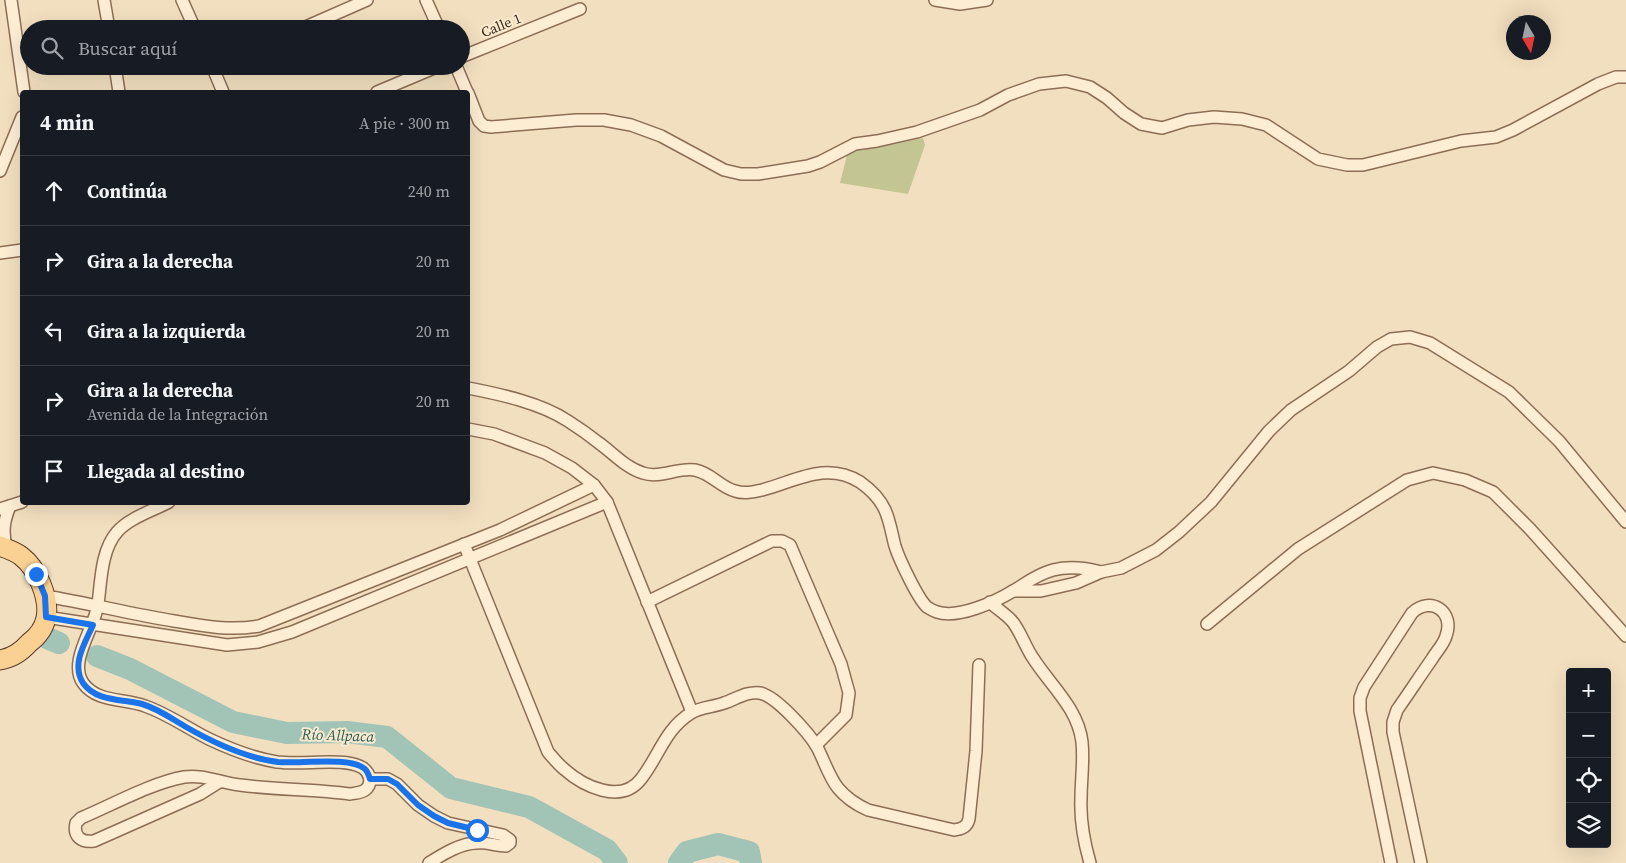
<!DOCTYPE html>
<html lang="es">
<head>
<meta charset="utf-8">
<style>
	body { margin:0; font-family:"Source Serif 4",serif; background:#242831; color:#f1f3f6 }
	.controls { position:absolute; right:15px; bottom:15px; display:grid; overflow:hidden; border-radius:5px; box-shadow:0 5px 20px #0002 }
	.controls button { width:45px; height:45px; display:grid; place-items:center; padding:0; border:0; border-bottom:1px solid #363941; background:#171b24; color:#f1f3f6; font:25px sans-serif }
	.compass { position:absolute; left:1506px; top:15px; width:45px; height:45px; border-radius:50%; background:#171b24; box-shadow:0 5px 20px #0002; rotate:171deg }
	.stop { position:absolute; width:15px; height:15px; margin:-11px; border:4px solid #1a73e8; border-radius:50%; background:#fff }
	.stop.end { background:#1a73e8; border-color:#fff; box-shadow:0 1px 5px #0008 }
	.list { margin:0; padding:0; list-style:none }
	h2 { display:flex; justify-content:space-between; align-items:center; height:65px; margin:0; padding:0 20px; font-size:21px }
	h2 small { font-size:16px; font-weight:400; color:#9ea1a6 }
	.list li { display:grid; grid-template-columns:32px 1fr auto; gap:15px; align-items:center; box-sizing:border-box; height:70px; padding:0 20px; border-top:1px solid #363941 }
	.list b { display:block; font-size:19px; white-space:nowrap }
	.list p { margin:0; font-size:16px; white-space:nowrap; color:#9ea1a6 }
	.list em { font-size:16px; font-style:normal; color:#9ea1a6 }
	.icon { flex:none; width:28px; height:28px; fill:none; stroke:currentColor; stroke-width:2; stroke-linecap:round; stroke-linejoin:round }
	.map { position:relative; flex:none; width:1626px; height:863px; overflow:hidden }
	.search { position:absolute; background:#171b24; box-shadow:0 5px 20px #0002; left:20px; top:20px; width:450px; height:55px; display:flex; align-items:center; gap:12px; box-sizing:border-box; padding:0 18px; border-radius:28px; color:#9ea1a6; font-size:19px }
	.panel { position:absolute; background:#171b24; box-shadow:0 5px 20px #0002; left:20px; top:90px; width:450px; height:415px; border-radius:5px }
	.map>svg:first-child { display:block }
	.cemetery { fill:#c3c592 }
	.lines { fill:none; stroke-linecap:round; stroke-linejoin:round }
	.river { stroke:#a2c4b7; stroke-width:22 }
	.minor-casing { stroke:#8d6e55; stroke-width:14 }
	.primary-casing { stroke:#5a3d2a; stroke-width:21 }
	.minor { stroke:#fcedd3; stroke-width:11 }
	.primary { stroke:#fad192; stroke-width:19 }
	.route { stroke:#1a73e8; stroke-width:6 }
	.labels { text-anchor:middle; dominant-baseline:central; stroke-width:4; stroke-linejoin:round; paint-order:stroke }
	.street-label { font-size:14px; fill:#3b281b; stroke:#f9eacf }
	.water-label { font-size:15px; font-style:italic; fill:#295c55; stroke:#f9eacf }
</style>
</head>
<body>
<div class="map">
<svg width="1626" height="863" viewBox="0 0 1626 863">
	<rect width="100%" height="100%" fill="#f2dfbf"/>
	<path class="cemetery" d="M923,138L925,145L908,194L840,183L848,151L891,145Z"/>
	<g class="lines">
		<g class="river">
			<path d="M47,638L59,643"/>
			<path d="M97,656L130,669L233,722L287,733L347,732L387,737L451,788L529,807L607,850L617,863"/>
			<path d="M679,863L687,852L718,844L749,852L751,863"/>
		</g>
		<g class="minor-casing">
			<g id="minor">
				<path d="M11,0L24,92"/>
				<path d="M104,0L109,29"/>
				<path d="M182,0L195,29"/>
				<path d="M426,0L439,29"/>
				<path d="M935,0L960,4L987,0"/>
				<path d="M301,29L367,0"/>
				<path d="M461,57L580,9"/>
				<path d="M115,66L119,92"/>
				<path d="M212,66L223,92"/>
				<path d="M456,66L467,92"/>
				<path d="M377,92L439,66"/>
				<path d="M468,93L479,121L484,126L491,127L576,120H604L631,125L661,136L724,170L741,174H758L808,166L820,162L855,144L877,141L917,132L980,110L1008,95L1039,84L1066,81L1090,87L1107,98L1124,113L1141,124L1162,128L1188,120L1214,117L1242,119L1266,125L1318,159L1347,165H1363L1461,141L1496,137L1513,130L1598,84L1616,77H1626"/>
				<path d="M0,171L22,117"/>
				<path d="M0,253L22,250"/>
				<path d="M468,388C499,394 541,403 568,421C579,428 589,435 599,443C613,453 626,468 643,473C660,479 678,467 695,470C711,473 720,487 735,491C744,494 753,492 762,490C796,481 826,461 860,482C870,489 880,499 885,510C890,521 892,535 895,546C899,559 918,599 927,607C930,609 934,611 937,612C958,619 995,602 1013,591C1027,583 1035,575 1053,570C1069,566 1086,568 1101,572"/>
				<path d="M468,429L494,434L545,453L572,468L594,485L607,502L692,712"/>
				<path d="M169,502C152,511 129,518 117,532C101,550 101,582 98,604C95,628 68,661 83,683C97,703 125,698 145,706C168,714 187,728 209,739C230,749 253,758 277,762C294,764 312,762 330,762C340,762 353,762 363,768C370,773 373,784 365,790C361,793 355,793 350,794C314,789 276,790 240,785C221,783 203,774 184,777C151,783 112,805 81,818L76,823C73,836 81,843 94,841L200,794L219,782"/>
				<path d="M0,509L22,502"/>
				<path d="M464,544L548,752C553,758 558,764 564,769C583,786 621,805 641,779C659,756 665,729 691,713C700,707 714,707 724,703C736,699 747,691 760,693C776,696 809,733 817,747C824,760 829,777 838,788C846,798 857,805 868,810L954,830C962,829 967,827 969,819L976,751L979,665"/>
				<path d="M6,549C3,531 3,523 10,506"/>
				<path d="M1013,591H1041L1076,583L1101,572L1121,568L1156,550L1179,532L1211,502L1269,431L1291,410L1349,371L1377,347L1391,339L1410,337L1430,343L1509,392L1559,441L1626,522"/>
				<path d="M45,596C88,603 131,614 174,621C203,626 229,631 259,626L500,530L594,485"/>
				<path d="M647,602L772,541H782L790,545L841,664L849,693L846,715L816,745"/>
				<path d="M990,602C996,608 1004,613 1010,619C1019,627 1025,647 1033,658C1050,685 1078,708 1082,742C1084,762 1081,780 1081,799C1080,821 1084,842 1090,863"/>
				<path d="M46,617L227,645L258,642L292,632L607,502"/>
				<path d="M1207,624L1298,549L1407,480L1433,473L1465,480L1493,492L1530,529L1626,636"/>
				<path d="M370,779H388L397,784L418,805L434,816L448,823L503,835L510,840V843L506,846C496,846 487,842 477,843C461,843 443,854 429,863"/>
				<path d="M1391,863L1360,711V698L1364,687L1412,613C1431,595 1455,612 1446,636C1444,644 1436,652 1432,659C1420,676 1409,693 1397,710L1393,722V732L1421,863"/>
			</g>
		</g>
		<g class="primary-casing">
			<path id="primary" d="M0,546C7,549 15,551 21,556C37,568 50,598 46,618C44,628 37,637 29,643C21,652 12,658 0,660"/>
		</g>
		<use href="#minor" class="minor"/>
		<use href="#primary" class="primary"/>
	</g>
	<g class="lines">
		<path class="route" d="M36,574L45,596L46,617L93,625C85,643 71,664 83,683C96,702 123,699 142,704C159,709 172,719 186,727C214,743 246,758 278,762C299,764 350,756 365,769C368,772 369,776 370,779H388L397,784L418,805L434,816L448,823L477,830"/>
	</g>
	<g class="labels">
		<g class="street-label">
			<text transform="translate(501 25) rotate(-22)">Calle 1</text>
		</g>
		<g class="water-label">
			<text transform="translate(338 735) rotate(2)">Río Allpaca</text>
		</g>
	</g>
</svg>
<div class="controls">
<button>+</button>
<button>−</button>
<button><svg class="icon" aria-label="locate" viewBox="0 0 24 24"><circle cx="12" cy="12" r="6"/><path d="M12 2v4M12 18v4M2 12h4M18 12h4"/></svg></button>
<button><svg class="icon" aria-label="layers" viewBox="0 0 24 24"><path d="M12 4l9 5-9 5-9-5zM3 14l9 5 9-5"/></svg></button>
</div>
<svg class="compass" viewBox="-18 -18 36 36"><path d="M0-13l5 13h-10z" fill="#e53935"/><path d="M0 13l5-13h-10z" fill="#9ea1a6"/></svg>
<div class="stop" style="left:477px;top:830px"></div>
<div class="stop end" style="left:36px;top:574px"></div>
<div class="search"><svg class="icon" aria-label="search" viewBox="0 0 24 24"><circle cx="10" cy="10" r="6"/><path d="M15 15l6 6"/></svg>Buscar aquí</div>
<section class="panel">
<h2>4 min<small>A pie · 300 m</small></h2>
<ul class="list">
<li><svg class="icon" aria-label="ahead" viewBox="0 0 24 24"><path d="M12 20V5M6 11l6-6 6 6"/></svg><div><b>Continúa</b></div><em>240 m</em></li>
<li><svg class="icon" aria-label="right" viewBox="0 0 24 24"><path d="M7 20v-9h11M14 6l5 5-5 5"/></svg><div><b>Gira a la derecha</b></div><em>20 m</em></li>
<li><svg class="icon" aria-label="left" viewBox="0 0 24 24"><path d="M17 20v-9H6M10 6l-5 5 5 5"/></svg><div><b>Gira a la izquierda</b></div><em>20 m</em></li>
<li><svg class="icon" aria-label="right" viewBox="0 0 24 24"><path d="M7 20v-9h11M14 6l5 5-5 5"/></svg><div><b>Gira a la derecha</b><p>Avenida de la Integración</p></div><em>20 m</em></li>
<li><svg class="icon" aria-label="arrive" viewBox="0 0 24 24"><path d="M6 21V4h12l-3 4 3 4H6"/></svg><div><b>Llegada al destino</b></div></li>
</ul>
</section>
</div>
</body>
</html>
